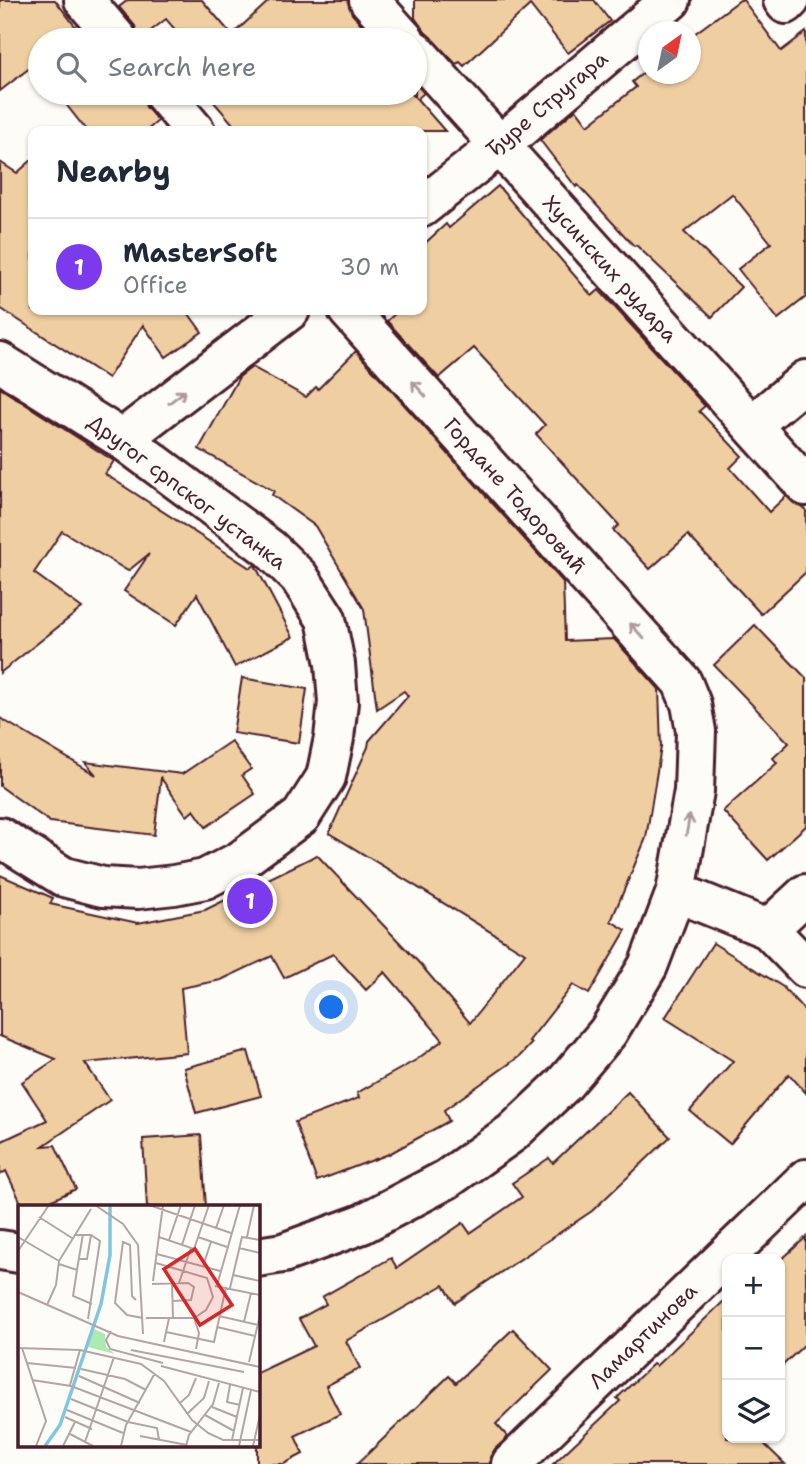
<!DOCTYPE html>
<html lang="en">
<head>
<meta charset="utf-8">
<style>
	body { margin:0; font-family:"Shantell Sans",sans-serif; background:#f2f2f3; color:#1f2937 }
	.controls { position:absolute; right:21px; bottom:21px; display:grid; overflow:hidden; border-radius:14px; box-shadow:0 2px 5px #0004 }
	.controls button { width:63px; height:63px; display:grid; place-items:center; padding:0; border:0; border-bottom:2px solid #e0e1e3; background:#fff; color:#1f2937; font:35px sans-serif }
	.compass { position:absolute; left:638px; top:21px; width:63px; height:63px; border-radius:50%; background:#fff; box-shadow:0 2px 5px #0004; rotate:33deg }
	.you { position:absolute; left:332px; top:1008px; width:24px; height:24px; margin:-18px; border:5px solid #fff; border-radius:50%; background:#1a73e8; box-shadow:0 0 0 10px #1a73e833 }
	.badge { display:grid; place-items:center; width:46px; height:46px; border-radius:50%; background:#7c3aed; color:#fff; font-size:23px; font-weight:700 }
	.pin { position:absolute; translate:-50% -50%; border:4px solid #fff; box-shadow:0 2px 7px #0006 }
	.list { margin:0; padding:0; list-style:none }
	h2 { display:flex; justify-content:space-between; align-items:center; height:91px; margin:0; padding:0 28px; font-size:30px }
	h2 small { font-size:23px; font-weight:400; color:#747a83 }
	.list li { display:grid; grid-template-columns:46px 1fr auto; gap:21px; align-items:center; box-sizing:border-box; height:98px; padding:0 28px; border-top:2px solid #e0e1e3 }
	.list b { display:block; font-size:26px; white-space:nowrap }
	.list p { margin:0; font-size:23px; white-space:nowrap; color:#747a83 }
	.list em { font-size:23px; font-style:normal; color:#747a83 }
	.icon { flex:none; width:38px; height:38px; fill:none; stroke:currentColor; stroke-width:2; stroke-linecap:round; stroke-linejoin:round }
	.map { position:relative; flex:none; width:806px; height:1464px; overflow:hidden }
	.search { position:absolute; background:#fff; box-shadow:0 2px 5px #0004; left:28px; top:28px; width:399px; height:77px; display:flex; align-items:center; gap:18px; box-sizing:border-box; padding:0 24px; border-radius:38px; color:#747a83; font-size:26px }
	.panel { position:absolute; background:#fff; box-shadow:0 2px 5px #0004; left:28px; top:126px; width:399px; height:189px; border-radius:14px }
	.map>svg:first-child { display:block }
	.building { fill:#efcea1; stroke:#4a1f2b; stroke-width:2 }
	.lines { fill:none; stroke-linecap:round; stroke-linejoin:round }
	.minor-casing { stroke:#4a1f2b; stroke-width:44 }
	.minor { stroke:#fdfcf7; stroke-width:38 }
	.oneway { stroke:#ac999b }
	.labels { text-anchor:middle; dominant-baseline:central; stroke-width:5; stroke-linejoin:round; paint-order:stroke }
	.street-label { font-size:21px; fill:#4a1f2b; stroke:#fdfcf7 }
	.inset-river { fill:none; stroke:#80c6e1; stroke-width:3.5 }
	.inset-road { fill:none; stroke:#b5a4a5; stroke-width:2 }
	.view { fill:#d62828; fill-opacity:0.15; stroke:#d62828; stroke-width:3.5 }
	.inset-edge { fill:none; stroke:#4a1f2b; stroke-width:3.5 }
</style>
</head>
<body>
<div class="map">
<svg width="806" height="1464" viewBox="0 0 806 1464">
	<rect width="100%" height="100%" fill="#fdfcf7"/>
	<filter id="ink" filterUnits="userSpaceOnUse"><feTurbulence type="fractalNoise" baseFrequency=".0143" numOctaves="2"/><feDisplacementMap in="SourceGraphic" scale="14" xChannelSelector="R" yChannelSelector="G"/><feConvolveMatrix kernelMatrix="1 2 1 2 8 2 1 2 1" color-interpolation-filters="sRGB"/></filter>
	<g filter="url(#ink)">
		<g class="building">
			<path d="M0,0H55L78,30L65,40H40V60L0,91Z"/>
			<path d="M128,0H202L232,35L270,0H348L352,14L374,38L371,40H184L166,19L139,40L135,26L119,7Z"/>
			<path d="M415,0H594L610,21L568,53L530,5L464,66L460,62L456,64L425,32L415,18Z"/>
			<path d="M740,0H743L781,51L806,32V297L778,319L738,269L771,243L732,194L684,232L741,287L712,317L636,245L634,246L578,185L576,187L540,140L576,109L588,125L636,87L632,82L648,69V74H690V37Z"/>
			<path d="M415,83L424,93L417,99L445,131H239L206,93H411L415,97Z"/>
			<path d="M57,93H142L146,107L158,121L146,131H87Z"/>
			<path d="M33,159V310H186L202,332L166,357L143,325L108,378L0,308V162L17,173Z"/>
			<path d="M498,186L592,296L599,290L705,406L699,411L742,456L730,468L769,512L786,496L806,510V572L761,614L688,535L650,569L613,530L619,525L536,434L545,425L474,348L439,378L387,321L399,310H422V246L446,224L449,228Z"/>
			<path d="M356,351L563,582L565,641L614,639L659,689L661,747L646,838L611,921L626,930L589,994L573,985L529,1041L532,1043L520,1056L444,1110L449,1121L389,1154L317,1181L295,1122L359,1098L357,1093L416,1060L443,1040L385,972L366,990L333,954L284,978L272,956L221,980L181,988L187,1053L85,1063L110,1100L43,1146L55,1145L76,1189L37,1207H23L6,1171L0,1175V1142L47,1120L22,1082L56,1059L0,1036V875L53,898L50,904L138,923L205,910L317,855L421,965L470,1023L525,953L329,833L368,747L369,741L408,696L404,691L377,709L364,609L315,526L272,495L274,491L199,449L239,377L252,367L306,397L316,387L318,389Z"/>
			<path d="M0,388L114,461L105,474L250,568L255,565L293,637L235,667L197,594L176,625L124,591L149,554L128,571L62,531L34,573L82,608L0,673Z"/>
			<path d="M755,625L806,678V826L768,860L723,811L777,763L773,758L789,743L714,665Z"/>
			<path d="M242,678L307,689L299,743L233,733Z"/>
			<path d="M0,718L96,775L85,762L182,774L231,741L251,769L242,775L255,794L206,827L194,810L187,816L161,778L154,835L50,822L0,786Z"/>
			<path d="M713,943L783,987L806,1012V1093L789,1074L730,1144L690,1111L733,1061L665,1018Z"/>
			<path d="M248,1051L261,1096L196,1113L184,1068Z"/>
			<path d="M628,1092L670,1137L592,1211L455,1303L444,1285L346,1341L360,1368L326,1386L340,1414L295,1436L303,1454L284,1464H257V1373L314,1346L299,1319L326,1304L322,1297L391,1258L397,1268L463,1223L470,1233L522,1197L512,1183L549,1158L553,1163Z"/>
			<path d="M201,1135L206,1207H147L143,1139Z"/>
			<path d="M806,1237V1343L780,1368V1261Z"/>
			<path d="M727,1298V1438H758L785,1464H553L620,1401L617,1398L653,1364L656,1366Z"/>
			<path d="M513,1329L552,1370L496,1424L508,1437L495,1449L490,1457V1464H357L449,1376L456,1383Z"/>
		</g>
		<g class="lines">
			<g class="minor-casing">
				<g id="minor">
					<path d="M84,0L118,40"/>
					<path d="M369,0L405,40"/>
					<path d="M783,0L786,4L790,0"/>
					<path d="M415,51L806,486"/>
					<path d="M163,93L195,131"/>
					<path d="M422,207L499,146L671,0"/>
					<path d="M0,362L122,439L270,549L299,577L326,619L335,664L338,702L334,738L326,777L301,816L240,861L205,879L174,885L138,889L103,887L64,877L0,837"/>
					<path d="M752,425L806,380"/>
					<path d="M122,439L290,310"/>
					<path d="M676,892L768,929L806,968"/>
					<path d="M768,929L806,894"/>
					<path d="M0,1250L19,1253"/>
					<path d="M257,1257L283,1253L362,1224L447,1179L512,1133L564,1084L608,1032L648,966L676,892L694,791L696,731L691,704L682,682L348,310"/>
					<path d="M511,1464L806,1179"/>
				</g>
			</g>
			<use href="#minor" class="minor"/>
		</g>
		<defs><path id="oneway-shaft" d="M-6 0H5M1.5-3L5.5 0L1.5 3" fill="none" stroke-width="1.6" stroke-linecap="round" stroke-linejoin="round" transform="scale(1.75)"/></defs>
		<g class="oneway">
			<use href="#oneway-shaft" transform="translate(419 389) rotate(-132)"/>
			<use href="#oneway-shaft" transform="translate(177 397) rotate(-38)"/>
			<use href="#oneway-shaft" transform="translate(637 631) rotate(-132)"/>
			<use href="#oneway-shaft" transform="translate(688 825) rotate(-80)"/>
		</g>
	</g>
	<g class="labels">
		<g class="street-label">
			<text transform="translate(547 104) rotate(-40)">Ђуре Стругара</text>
			<text transform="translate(610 269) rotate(48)">Хусинских рудара</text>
			<text transform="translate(187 492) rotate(37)">Другог српског устанка</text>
			<text transform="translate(515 496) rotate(48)">Гордане Тодоровић</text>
			<text transform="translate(643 1336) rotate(-44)">Ламартинова</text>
		</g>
	</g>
	<g transform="translate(18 1205)">
		<rect width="242" height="242" fill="#fdfcf7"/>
		<path d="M76,124L87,129L88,142L97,149L70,142Z" fill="#aceab1"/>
		<path class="inset-river" d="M27,241L42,220L83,99L92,50V0"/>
		<path class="inset-road" d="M77,0L105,19L120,40L125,129M131,0L213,28M21,12L54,33M198,23L206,0M56,30H73L82,36L70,114M0,32L41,56M141,32L176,44L191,0M180,32L209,42M229,32L236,0M151,35L163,0M164,40L177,0M221,43L242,48M0,46L31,0M139,49L202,66M61,54H69L73,30M41,59L59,65L65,29M185,61L193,37M59,65L55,91L74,99M215,70L242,76M135,76L145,0M154,78L155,113M161,78L173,43M134,79L170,78L176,82L173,95L154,96M199,80L222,0M197,81L242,90M212,83L224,32L242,35M0,87L100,131L242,162M118,95L114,91L112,40L105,37L97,98L109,110L125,113M29,100L38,80L41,56L73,4M201,111L240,120M128,113H176L188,105L195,92L189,73L138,58M176,113L181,128L178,144M226,117L233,88M199,122L237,131M93,126L88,135L92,144L145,158M148,127L196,137L208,82M146,137L151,113M0,143L62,145L123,159L146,176L174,215L190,228L205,235H242M4,143L28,216L18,241M113,145L226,167M231,157L242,110M9,158L58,163M143,161L242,187M63,164L107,174L128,185M61,171L122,198M14,175L53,181L173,227M52,180L62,145M212,180L209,197L222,200M53,194L110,217L139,223L141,235M162,198L171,190L178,173M194,202L219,212M49,205L105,228M169,209L186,193L191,176M187,210L216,226M47,212L74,224M52,229L75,241M122,231L169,240M214,235L225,183M67,237L96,152M45,241L57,217M103,241L108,220L137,168M168,241L171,230L195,199L201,178M221,241L233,185M235,241L242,210"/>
		<path class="view" d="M177,44L214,100L182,120L146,64Z"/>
		<rect width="242" height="242" class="inset-edge"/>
	</g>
</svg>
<div class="controls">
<button>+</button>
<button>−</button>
<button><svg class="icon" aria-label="layers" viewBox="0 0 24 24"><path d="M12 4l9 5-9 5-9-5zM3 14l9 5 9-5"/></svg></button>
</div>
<svg class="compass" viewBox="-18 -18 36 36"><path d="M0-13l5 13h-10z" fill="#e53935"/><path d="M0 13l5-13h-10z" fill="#747a83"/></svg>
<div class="you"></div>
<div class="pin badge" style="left:250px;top:901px">1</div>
<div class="search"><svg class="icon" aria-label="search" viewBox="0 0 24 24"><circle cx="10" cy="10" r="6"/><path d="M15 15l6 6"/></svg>Search here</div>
<section class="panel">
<h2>Nearby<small></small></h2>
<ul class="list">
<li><span class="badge">1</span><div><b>MasterSoft</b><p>Office</p></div><em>30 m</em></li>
</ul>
</section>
</div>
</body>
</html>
